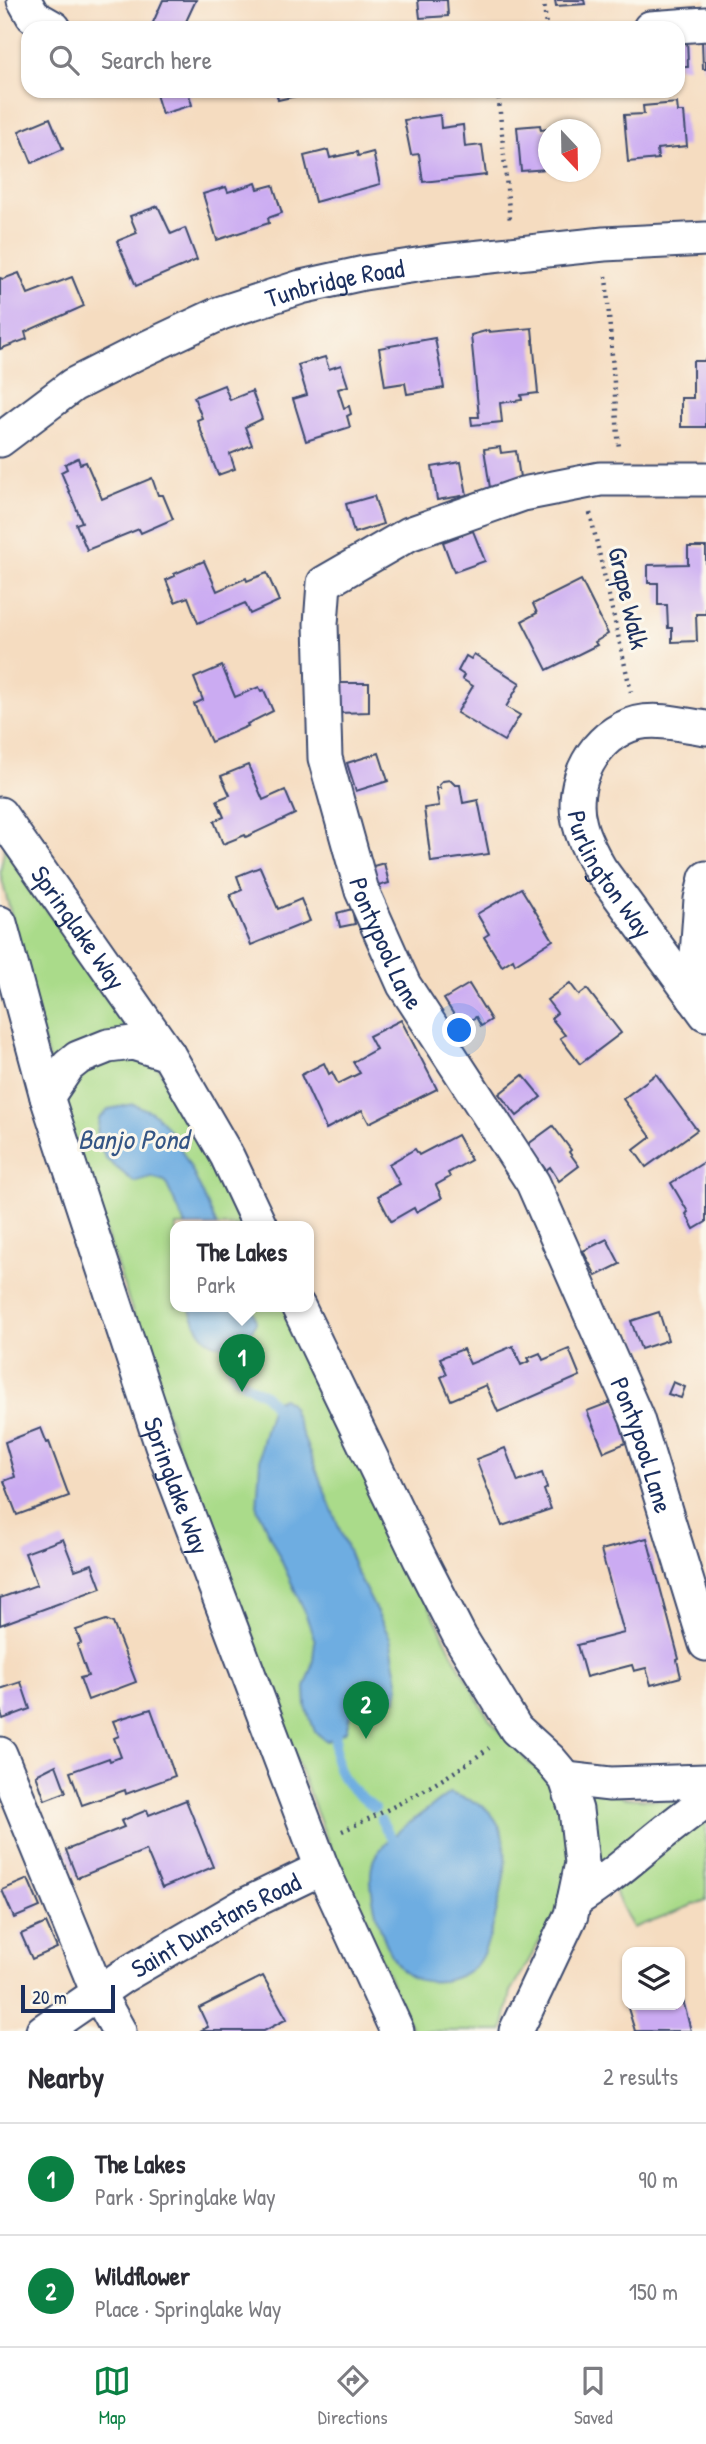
<!DOCTYPE html>
<html lang="en">
<head>
<meta charset="utf-8">
<style>
	body { margin:0; font-family:"Patrick Hand",sans-serif; background:#f7f7f7; color:#2b2b33 }
	.controls { position:absolute; right:21px; bottom:21px; display:grid; overflow:hidden; border-radius:14px; box-shadow:0 2px 5px #0004 }
	.controls button { width:63px; height:63px; display:grid; place-items:center; padding:0; border:0; border-bottom:2px solid #e1e1e2; background:#fff; color:#2b2b33; font:35px sans-serif }
	.compass { position:absolute; left:538px; top:119px; width:63px; height:63px; border-radius:50%; background:#fff; box-shadow:0 2px 5px #0004; rotate:158deg }
	.scale { position:absolute; left:21px; bottom:18px; width:94px; box-sizing:border-box; padding-left:7px; border:4px solid #1b2f5e; border-top:0; font-size:19px; line-height:24px; white-space:nowrap; color:#1b2f5e; -webkit-text-stroke:5px #fbf7ec; paint-order:stroke }
	.you { position:absolute; left:460px; top:1031px; width:24px; height:24px; margin:-18px; border:5px solid #fff; border-radius:50%; background:#1a73e8; box-shadow:0 0 0 10px #1a73e833 }
	.badge { display:grid; place-items:center; width:46px; height:46px; border-radius:50%; background:#0b8043; color:#fff; font-size:23px; font-weight:700 }
	.pin { position:absolute; translate:-50% -58px; filter:drop-shadow(0 2px 4px #0008) }
	.pin::after { content:''; position:absolute; top:37px; width:24px; height:21px; background:inherit; clip-path:polygon(0 0,100% 0,50% 100%) }
	.popup { position:absolute; left:170px; top:1221px; width:144px; height:91px; box-sizing:border-box; display:grid; place-content:center; border-radius:14px; background:#fff; filter:drop-shadow(0 2px 5px #0005); font-size:23px; white-space:nowrap; color:#7c7c81 }
	.popup b { font-size:26px; color:#2b2b33 }
	.popup::after { content:''; position:absolute; left:50%; top:100%; margin-left:-14px; border:14px solid transparent; border-top-color:#fff }
	.list { margin:0; padding:0; list-style:none }
	h2 { display:flex; justify-content:space-between; align-items:center; height:91px; margin:0; padding:0 28px; font-size:30px }
	h2 small { font-size:23px; font-weight:400; color:#7c7c81 }
	.list li { display:grid; grid-template-columns:46px 1fr auto; gap:21px; align-items:center; box-sizing:border-box; height:112px; padding:0 28px; border-top:2px solid #e1e1e2 }
	.list b { display:block; font-size:26px; white-space:nowrap }
	.list p { margin:0; font-size:23px; white-space:nowrap; color:#7c7c81 }
	.list em { font-size:23px; font-style:normal; color:#7c7c81 }
	.icon { flex:none; width:38px; height:38px; fill:none; stroke:currentColor; stroke-width:2; stroke-linecap:round; stroke-linejoin:round }
	.map { position:relative; flex:none; width:706px; height:2031px; overflow:hidden }
	.search { position:absolute; background:#fff; box-shadow:0 2px 5px #0004; left:21px; right:21px; top:21px; height:77px; display:flex; align-items:center; gap:18px; box-sizing:border-box; padding:0 24px; border-radius:21px; color:#7c7c81; font-size:26px }
	.sheet { height:315px; background:#fff }
	nav { display:flex; justify-content:space-around; align-items:center; box-sizing:border-box; height:98px; border-top:2px solid #e1e1e2; background:#fff; font-size:19px; color:#7c7c81 }
	nav a { display:grid; justify-items:center; gap:4px }
	nav .on { color:#0b8043 }
	.map>svg:first-child { display:block }
	.green { fill:#aadb8a; stroke:#628574; stroke-width:2 }
	.water { fill:#6eade1; stroke:#446ea0; stroke-width:2 }
	.lines { fill:none; stroke-linecap:round; stroke-linejoin:round }
	.stream { stroke:#6eade1; stroke-width:10 }
	.building { fill:#cbabf2 }
	.minor-casing { stroke:#3c496d; stroke-width:37 }
	.path { stroke:#3c496d; stroke-width:4.5; stroke-dasharray:2 5; stroke-linecap:butt }
	.minor { stroke:#fff; stroke-width:33 }
	.labels { text-anchor:middle; dominant-baseline:central; stroke-width:6; stroke-linejoin:round; paint-order:stroke }
	.street-label { font-size:26px; fill:#1b2f5e; stroke:#fbf7ec }
	.water-label { font-size:28px; font-style:italic; fill:#345585; stroke:#fbf7ec }
</style>
</head>
<body>
<div class="map">
<svg width="706" height="2031" viewBox="0 0 706 2031">
	<rect width="100%" height="100%" fill="#fbf7ec"/>
	<filter id="ink" filterUnits="userSpaceOnUse"><feTurbulence type="fractalNoise" baseFrequency=".0143" numOctaves="2"/><feDisplacementMap in="SourceGraphic" scale="14" xChannelSelector="R" yChannelSelector="G"/><feConvolveMatrix kernelMatrix="1 2 1 2 8 2 1 2 1" color-interpolation-filters="sRGB"/></filter>
	<filter id="wash" filterUnits="userSpaceOnUse"><feTurbulence type="fractalNoise" baseFrequency=".00686" numOctaves="4" result="noise"/><feDisplacementMap in="SourceGraphic" scale="28" xChannelSelector="R" yChannelSelector="G"/><feGaussianBlur stdDeviation="1.57" result="paint"/><feColorMatrix in="noise" values="0 0 0 0 0 0 0 0 0 0 0 0 0 0 0 0 0 1.4 0 .05"/><feComposite in="paint" operator="in"/></filter>
	<g filter="url(#wash)">
		<rect width="100%" height="100%" fill="#f5dcc0"/>
		<path class="green" d="M5,846L97,986L164,1076L244,1226H176V1306H283L452,1653L489,1719L530,1764L625,1798L674,1801L706,1795V1900L633,1928L600,1863L541,1939L511,1992L503,2031H413L334,1857L197,1504L50,1066L0,872Z"/>
		<g class="water">
			<path d="M133,1104C139,1107 147,1109 153,1113C176,1128 205,1199 217,1226H186L165,1181L151,1177L134,1182L106,1159L96,1139L99,1119L109,1109Z"/>
			<path d="M189,1306H252L256,1322L249,1337C242,1339 233,1344 226,1345C204,1347 194,1324 189,1306Z"/>
			<path d="M283,1398L290,1403L356,1571L390,1638L399,1687L396,1700L385,1702L373,1692C352,1701 351,1711 346,1731L327,1741L315,1732L306,1707L305,1688L312,1668L315,1641L304,1610L257,1508L261,1445L273,1402Z"/>
			<path d="M449,1793C460,1797 475,1800 484,1807C503,1822 507,1847 505,1870C502,1890 490,1952 475,1966C468,1973 452,1980 442,1981C430,1982 416,1982 406,1974C385,1958 360,1878 376,1855C394,1830 426,1812 449,1793Z"/>
		</g>
		<g class="lines">
			<g class="stream">
				<path d="M225,1334C227,1348 228,1366 237,1377C252,1392 269,1390 277,1413"/>
				<path d="M337,1724C330,1770 340,1781 375,1808"/>
				<path d="M381,1820L392,1839"/>
			</g>
		</g>
		<g id="blocks">
			<g class="building">
				<path d="M163,0H196L183,28L151,27Z"/>
				<path d="M418,0H447L448,16L420,18Z"/>
				<path d="M555,0H584L585,4L556,6Z"/>
				<path d="M678,36H687L688,67H678Z"/>
				<path d="M702,39H706V69H703Z"/>
				<path d="M155,91H188L192,105L162,114Z"/>
				<path d="M276,91H304L305,94L278,100Z"/>
				<path d="M677,103L678,112H684L687,146L657,149L658,159L628,162L624,115L644,114L643,106Z"/>
				<path d="M440,115L441,128L463,125L465,147L482,145L486,175L423,182L419,154L411,155L404,120Z"/>
				<path d="M50,118L63,149L32,163L19,131Z"/>
				<path d="M540,125L541,130L549,129L548,169L521,171L517,127Z"/>
				<path d="M328,150L330,158L357,152L358,156L373,152L380,184L315,202L304,156Z"/>
				<path d="M256,183L258,189L273,185L282,213L268,218L269,223L217,240L203,194L226,187L228,192Z"/>
				<path d="M158,206L171,234L185,228L197,260L136,286L117,241L137,233L130,216Z"/>
				<path d="M19,273L28,294L72,277L84,306L25,332L27,339L0,349V278L3,279Z"/>
				<path d="M532,328L538,393L521,395L522,400L500,403L502,422L472,425L471,417H479L471,335L489,330V332Z"/>
				<path d="M435,338L444,388L407,394L405,383L385,386L379,348Z"/>
				<path d="M325,357L329,369L341,365L348,386L338,389L344,408L349,406L351,414L347,416L350,427L306,441L293,399L307,395L298,365Z"/>
				<path d="M706,359V427H681V398H693V361H704Z"/>
				<path d="M224,385L230,400L252,391L262,419L245,427L252,445L230,454L235,469L218,475L197,420L202,418L194,397Z"/>
				<path d="M500,447L501,453L516,451L521,484L490,488L484,449Z"/>
				<path d="M78,458L80,464L86,462L102,499L152,478L158,495H163L173,519L141,533L139,529L87,550L76,524L82,522L61,472L67,469L65,464Z"/>
				<path d="M461,462L467,495L437,500L432,467Z"/>
				<path d="M374,496L383,524L354,533L346,504Z"/>
				<path d="M473,531L485,561L454,572L443,542Z"/>
				<path d="M688,547H706V614H696L697,641L672,642V628H668L667,605H658V583H648V565L688,564Z"/>
				<path d="M204,561L217,591L246,578L247,581L267,573L279,601L250,614L245,603L198,623L188,597L175,602L166,580L175,576L174,574Z"/>
				<path d="M581,580L608,634L595,642L597,645L547,670L522,621L537,613L533,604Z"/>
				<path d="M474,654L520,683L506,707L520,715L504,741L457,713L473,686L462,679L464,675L458,671L466,656L471,659Z"/>
				<path d="M222,666L235,697L259,687L261,691L264,690L273,711L247,724L248,726L211,742L194,704L203,700L194,678Z"/>
				<path d="M338,683H369V712L338,713Z"/>
				<path d="M379,753L388,781L356,791L347,763Z"/>
				<path d="M248,765L263,800L285,790L295,814L246,837L245,835L223,844L214,821L224,817L217,800L230,795L221,776Z"/>
				<path d="M450,780L455,785H460L463,803L478,800L489,854L431,862L424,808L439,806L436,788H440L439,785L443,781Z"/>
				<path d="M384,863L389,883L375,887L370,867Z"/>
				<path d="M260,867L278,909L301,899L310,921L251,945L230,895L242,890L237,876Z"/>
				<path d="M521,888L553,940L515,964L513,959L502,966L484,937L489,934L477,914Z"/>
				<path d="M352,909L355,924L340,927L337,913Z"/>
				<path d="M570,983L579,995L587,989L621,1033L580,1064L560,1038L565,1035L551,1018L557,1013L547,1000Z"/>
				<path d="M469,984L491,1020L481,1026L476,1017L461,1026L444,999Z"/>
				<path d="M401,1020L437,1089L369,1123L362,1110L326,1129L301,1075L324,1063L329,1074L332,1072L338,1084L360,1073L353,1062L376,1049L369,1036Z"/>
				<path d="M656,1074L697,1130L646,1167L634,1150L651,1137L623,1099Z"/>
				<path d="M523,1075L541,1097L517,1116L499,1094Z"/>
				<path d="M553,1126L571,1150L569,1152L579,1166L559,1181L550,1167L546,1170L527,1145Z"/>
				<path d="M457,1135L471,1160L448,1173L450,1177L436,1185L442,1198L416,1212L414,1208L391,1221L378,1196L400,1184L389,1164L415,1149L419,1155Z"/>
				<path d="M706,1161V1222L694,1229L686,1214L688,1212L671,1183Z"/>
				<path d="M607,1239L620,1264L596,1276L583,1251Z"/>
				<path d="M659,1312L668,1340L641,1349L631,1321Z"/>
				<path d="M513,1346L521,1365L530,1361L528,1358L540,1353L543,1360L569,1349L580,1376L498,1412L486,1385L451,1400L441,1377L447,1374L440,1358L463,1349L470,1364Z"/>
				<path d="M673,1382L685,1387L681,1398L668,1394Z"/>
				<path d="M616,1400L633,1440L604,1452L587,1411Z"/>
				<path d="M41,1428L47,1443L49,1442L69,1496L17,1515L4,1481L15,1477L5,1442Z"/>
				<path d="M505,1448L518,1482L542,1473L547,1488L544,1490L551,1509L502,1526L476,1459Z"/>
				<path d="M647,1538L679,1659L677,1660L681,1677L651,1685L646,1668L634,1671L632,1665L586,1677L577,1645L624,1633L601,1550Z"/>
				<path d="M63,1539L75,1570L92,1564L101,1588L0,1625V1598L37,1585L25,1553Z"/>
				<path d="M106,1620L113,1623L136,1682L88,1700L80,1678L88,1676L77,1645L81,1643L76,1630Z"/>
				<path d="M21,1682L30,1709L3,1719L0,1709V1689Z"/>
				<path d="M151,1709L175,1776L126,1794L125,1790L82,1805L70,1772L109,1758L110,1761L121,1757L114,1738L119,1736L113,1721Z"/>
				<path d="M56,1765L66,1792L45,1800L36,1775Z"/>
				<path d="M186,1800L213,1867L162,1888L146,1850L77,1878L66,1850L124,1827L121,1821L147,1810L149,1815Z"/>
				<path d="M28,1879L40,1907L14,1918L2,1890Z"/>
				<path d="M46,1923L57,1948L32,1959L21,1934Z"/>
				<path d="M263,1976L287,2019L264,2031H200L208,2027L199,2008Z"/>
				<path d="M681,1992L691,2031H635L627,2005H680Z"/>
			</g>
		</g>
	</g>
	<g filter="url(#ink)">
		<use href="#blocks" fill-opacity="0" stroke="#3c496d" stroke-width="2"/>
		<g class="lines">
			<g class="minor-casing">
				<g id="minor">
					<path d="M24,0L33,16L54,28"/>
					<path d="M650,28L706,24"/>
					<path id="s1" d="M0,440L73,385L138,352L221,313L301,287L364,273L443,261L604,244L706,239"/>
					<path id="s2" d="M706,479H600L523,494L409,534L324,583L321,624L325,758L362,891L404,985L533,1183L637,1419L706,1644"/>
					<path id="s3" d="M706,728C685,725 658,718 637,723C594,734 568,784 580,825C584,841 592,855 600,869L706,1014"/>
					<path id="s4" d="M0,814L168,1054L227,1156L260,1226"/>
					<path id="s5" d="M0,923L47,1097L162,1446L322,1868L397,2031"/>
					<path d="M694,998L701,899L706,878"/>
					<path d="M47,1097L68,1066L78,1058L108,1046L133,1043L168,1054"/>
					<path d="M298,1306L420,1559L460,1637L516,1729L550,1760L566,1779L576,1810L582,1863L571,1915L516,2031"/>
					<path d="M0,1754L98,1993L119,2031"/>
					<path d="M566,1779L610,1784L706,1781"/>
					<path d="M574,1901C622,1872 660,1831 706,1801"/>
					<path id="s6" d="M43,2031L123,1976L243,1906L322,1868"/>
				</g>
			</g>
			<g class="path">
				<path d="M544,0L546,28"/>
				<path d="M498,91L510,221"/>
				<path d="M606,276L619,449"/>
				<path d="M590,513L631,692"/>
				<path d="M342,1831C394,1808 443,1782 489,1748"/>
			</g>
			<use href="#minor" class="minor"/>
		</g>
	</g>
	<g class="labels">
		<g class="street-label">
			<text stroke="none"><textPath href="#s1" startOffset="374">Tunbridge Road</textPath></text>
			<text transform="translate(629 598) rotate(77)">Grape Walk</text>
			<text stroke="none"><textPath href="#s3" startOffset="256">Purlington Way</textPath></text>
			<text stroke="none"><textPath href="#s4" startOffset="138">Springlake Way</textPath></text>
			<text stroke="none"><textPath href="#s2" startOffset="774">Pontypool Lane</textPath></text>
			<text stroke="none"><textPath href="#s2" startOffset="1340">Pontypool Lane</textPath></text>
			<text stroke="none"><textPath href="#s5" startOffset="590">Springlake Way</textPath></text>
			<text stroke="none"><textPath href="#s6" startOffset="203">Saint Dunstans Road</textPath></text>
		</g>
		<g class="water-label">
			<text x="133" y="1139">Banjo Pond</text>
		</g>
	</g>
</svg>
<div class="controls">
<button><svg class="icon" aria-label="layers" viewBox="0 0 24 24"><path d="M12 4l9 5-9 5-9-5zM3 14l9 5 9-5"/></svg></button>
</div>
<svg class="compass" viewBox="-18 -18 36 36"><path d="M0-13l5 13h-10z" fill="#e53935"/><path d="M0 13l5-13h-10z" fill="#7c7c81"/></svg>
<div class="scale">20 m</div>
<div class="you"></div>
<div class="pin badge" style="left:242px;top:1392px">1</div>
<div class="popup"><b>The Lakes</b>Park</div>
<div class="pin badge" style="left:366px;top:1739px">2</div>
<div class="search"><svg class="icon" aria-label="search" viewBox="0 0 24 24"><circle cx="10" cy="10" r="6"/><path d="M15 15l6 6"/></svg>Search here</div>
</div>
<section class="sheet">
<h2>Nearby<small>2 results</small></h2>
<ul class="list">
<li><span class="badge">1</span><div><b>The Lakes</b><p>Park · Springlake Way</p></div><em>90 m</em></li>
<li><span class="badge">2</span><div><b>Wildflower</b><p>Place · Springlake Way</p></div><em>150 m</em></li>
</ul>
</section>
<nav>
<a class="on"><svg class="icon" aria-label="map" viewBox="0 0 24 24"><path d="M3 6l6-2 6 2 6-2v14l-6 2-6-2-6 2zM9 4v14M15 6v14"/></svg>Map</a>
<a><svg class="icon" aria-label="directions" viewBox="0 0 24 24"><path d="M12 3l9 9-9 9-9-9zM9 14v-3h6M13 9l2 2-2 2"/></svg>Directions</a>
<a><svg class="icon" aria-label="saved" viewBox="0 0 24 24"><path d="M7 4h10v16l-5-4-5 4z"/></svg>Saved</a>
</nav>
</body>
</html>
